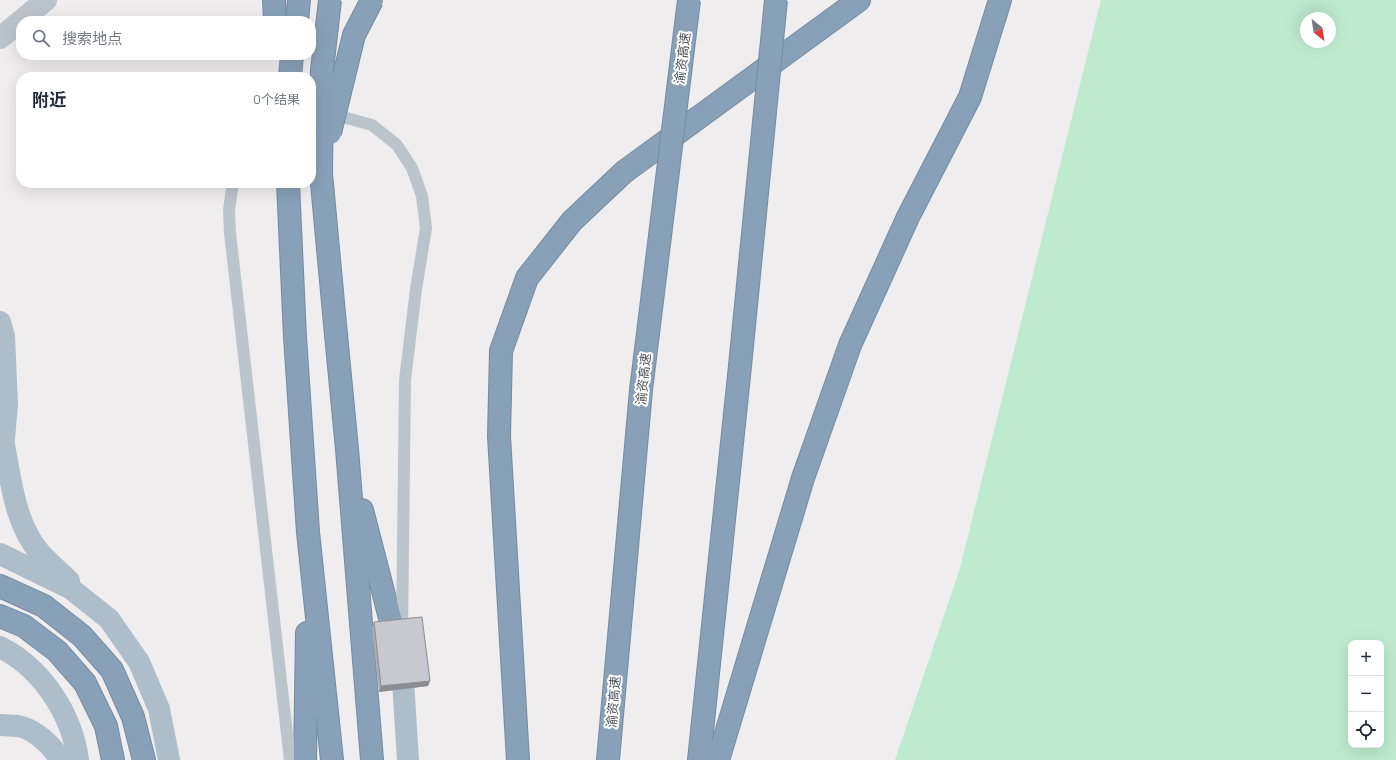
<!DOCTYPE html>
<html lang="zh">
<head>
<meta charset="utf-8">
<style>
	body { margin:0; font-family:Manrope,"Noto Sans SC",sans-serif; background:#f6f6f7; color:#1f2937 }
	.controls { position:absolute; right:12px; bottom:12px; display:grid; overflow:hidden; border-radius:8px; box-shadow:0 4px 16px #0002 }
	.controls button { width:36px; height:36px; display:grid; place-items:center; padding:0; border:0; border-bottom:1px solid #e0e1e3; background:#fff; color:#1f2937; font:20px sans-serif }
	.compass { position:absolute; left:1300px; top:12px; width:36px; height:36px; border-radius:50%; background:#fff; box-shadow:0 4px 16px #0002; rotate:150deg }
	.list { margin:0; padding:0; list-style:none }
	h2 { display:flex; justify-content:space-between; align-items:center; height:52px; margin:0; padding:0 16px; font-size:17px }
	h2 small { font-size:13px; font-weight:400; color:#747a83 }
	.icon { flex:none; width:22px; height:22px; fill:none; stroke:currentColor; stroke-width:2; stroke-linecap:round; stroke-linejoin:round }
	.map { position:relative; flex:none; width:1396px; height:760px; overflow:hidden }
	.search { position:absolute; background:#fff; box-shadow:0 4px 16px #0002; left:16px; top:16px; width:300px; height:44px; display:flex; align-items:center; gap:10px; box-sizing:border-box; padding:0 14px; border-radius:16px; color:#747a83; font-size:15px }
	.panel { position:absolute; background:#fff; box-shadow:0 4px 16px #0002; left:16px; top:72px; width:300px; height:116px; border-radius:16px }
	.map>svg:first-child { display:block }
	.green { fill:#beeace; fill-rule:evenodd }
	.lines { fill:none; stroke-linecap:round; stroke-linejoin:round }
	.motorway-casing { stroke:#748ca3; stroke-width:24 }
	.service { stroke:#bcc4cb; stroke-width:12 }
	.minor { stroke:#bcc4cb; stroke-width:22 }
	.primary { stroke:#aebdca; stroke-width:22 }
	.motorway { stroke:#88a0b8; stroke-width:22 }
	.motorway-bridge-casing { stroke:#748ca3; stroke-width:24; stroke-linecap:butt }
	.motorway-bridge { stroke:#88a0b8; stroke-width:22 }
	.wall { fill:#abadb2 }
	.shaded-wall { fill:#8b8d91 }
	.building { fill:#c7c9cf; stroke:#8b8d91 }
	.labels { text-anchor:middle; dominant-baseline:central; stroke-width:4; stroke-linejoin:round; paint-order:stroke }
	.street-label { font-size:13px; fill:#475058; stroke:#fff }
</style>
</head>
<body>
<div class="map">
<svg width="1396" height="760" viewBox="0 0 1396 760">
	<rect width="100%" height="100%" fill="#efeded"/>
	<path class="green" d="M1101,0H1396V760H895L960,568ZM1306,18H1330V42H1306ZM1351,643H1381V745H1351Z"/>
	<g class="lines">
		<g class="motorway-casing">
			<g id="motorway">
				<path d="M274,0L275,21"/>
				<path d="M297,21L299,0"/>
				<path d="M290,77L292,55"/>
				<path d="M288,183L295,337L308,532L332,760"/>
				<path d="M336,335L347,449L372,760"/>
				<path d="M362,510L398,649"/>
				<path d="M0,586L44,606L82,636L112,670L133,717L144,760"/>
				<path d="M0,616L24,626L57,651L85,683L106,726L113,760"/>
				<path d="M305,760L307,633"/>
				<path d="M518,760L499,436L501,351L527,278L572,221L624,172L859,0"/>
				<path d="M608,760L641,390"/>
				<path d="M699,760L740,366"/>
				<path d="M718,760L803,478L850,345L908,217L970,97L1000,0"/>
			</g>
		</g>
		<g class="service">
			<path d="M329,117H343L372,125L397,145L412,168L422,196L426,228L416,289L405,380L402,634"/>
			<path d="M233,183L229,210L230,233L290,760"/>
		</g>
		<path class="minor" d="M0,38L46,0"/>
		<g class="primary">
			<path d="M0,322L4,336L7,405L2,460"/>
			<path d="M4,445C11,481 15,524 40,553C49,563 60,572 69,581"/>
			<path d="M0,554L70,588L109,619L139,662L159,709L169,760"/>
			<path d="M0,647C42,668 72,714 78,760"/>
			<path d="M402,665L408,760"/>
			<path d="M0,725C7,726 15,725 22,727C36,731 54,747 60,760"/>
		</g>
		<use href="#motorway" class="motorway"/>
		<g class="motorway-bridge-casing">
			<g id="motorway-bridge">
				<path d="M330,0L322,70L321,173L336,335"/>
				<path d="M330,133L354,35L372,0"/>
				<path d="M740,366L776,0"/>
				<path d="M641,390L689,0"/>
			</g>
		</g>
		<use href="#motorway-bridge" class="motorway-bridge"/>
	</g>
	<path class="wall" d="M374,622L430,681L428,686L379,692L372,628Z"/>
	<path class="shaded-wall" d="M430,681L428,686L379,692L381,686Z"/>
	<path class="building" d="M422,617L430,681L381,686L374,622Z"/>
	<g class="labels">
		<g class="street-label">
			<text transform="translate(682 58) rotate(-83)">渝资高速</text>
			<text transform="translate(643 379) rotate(-84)">渝资高速</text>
			<text transform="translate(613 702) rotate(-85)">渝资高速</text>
		</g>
	</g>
</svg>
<div class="controls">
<button>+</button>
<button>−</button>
<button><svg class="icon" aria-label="locate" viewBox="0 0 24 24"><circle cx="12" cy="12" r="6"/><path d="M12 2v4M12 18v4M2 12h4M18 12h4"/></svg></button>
</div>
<svg class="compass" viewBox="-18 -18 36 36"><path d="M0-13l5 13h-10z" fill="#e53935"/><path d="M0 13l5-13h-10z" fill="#747a83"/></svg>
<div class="search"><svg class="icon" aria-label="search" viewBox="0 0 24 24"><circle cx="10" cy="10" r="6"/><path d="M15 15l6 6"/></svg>搜索地点</div>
<section class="panel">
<h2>附近<small>0个结果</small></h2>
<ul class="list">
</ul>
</section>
</div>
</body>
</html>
